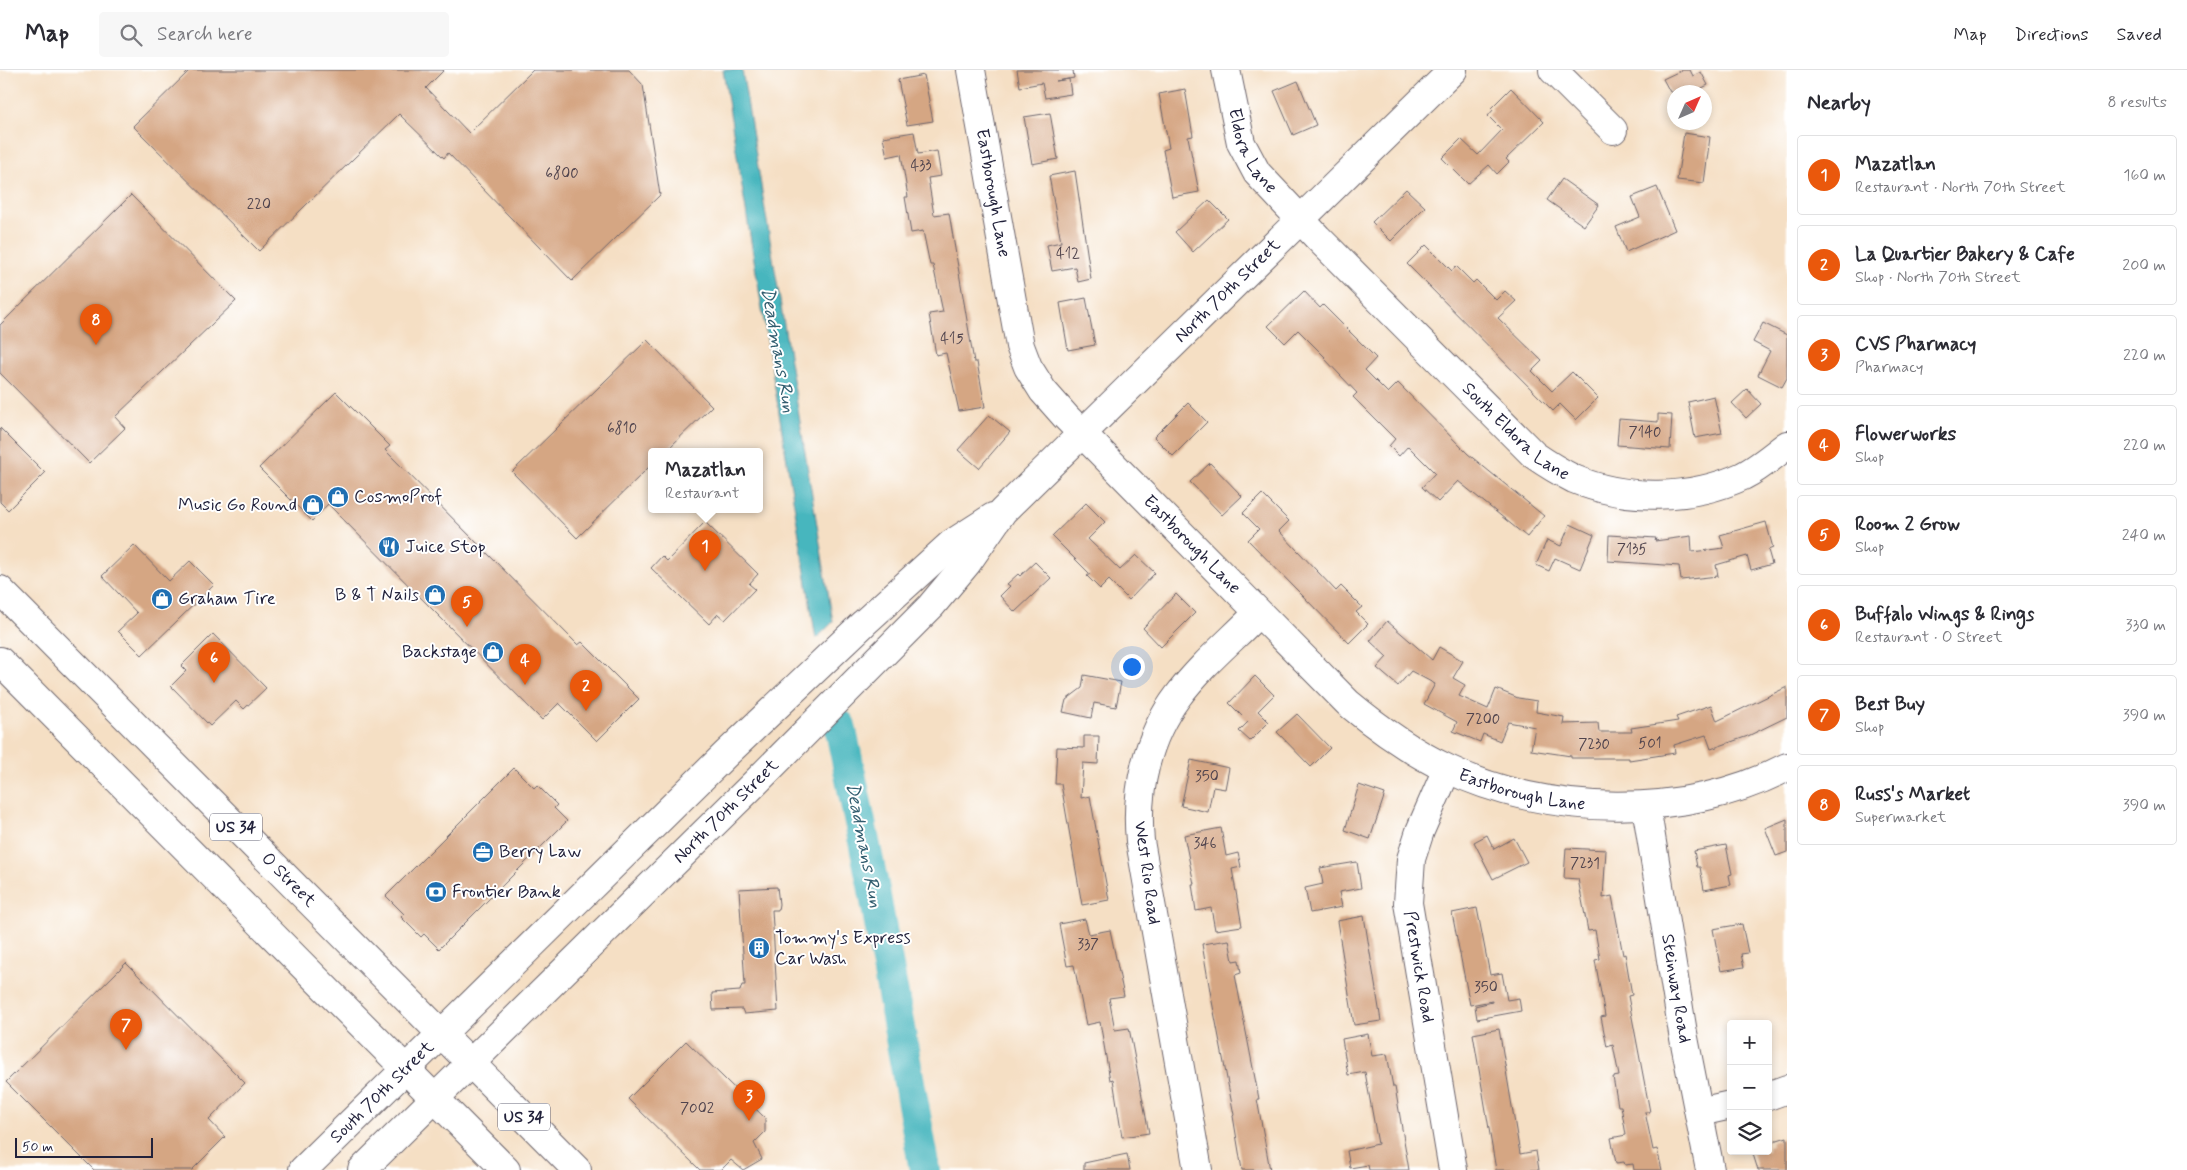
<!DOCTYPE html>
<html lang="en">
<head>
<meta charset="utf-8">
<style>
	body { margin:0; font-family:Mynerve,sans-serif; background:#f7f7f7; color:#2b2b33 }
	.controls { position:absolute; right:15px; bottom:15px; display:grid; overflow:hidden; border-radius:5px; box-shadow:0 2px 8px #0003 }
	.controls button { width:45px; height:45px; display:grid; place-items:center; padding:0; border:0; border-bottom:1px solid #e1e1e2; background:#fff; color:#2b2b33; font:25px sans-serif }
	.compass { position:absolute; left:1667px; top:15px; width:45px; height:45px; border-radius:50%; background:#fff; box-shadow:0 2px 8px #0003; rotate:45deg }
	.scale { position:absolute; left:15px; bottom:12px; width:138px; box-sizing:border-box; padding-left:5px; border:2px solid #22223b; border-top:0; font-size:14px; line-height:18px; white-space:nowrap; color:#22223b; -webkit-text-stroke:4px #fff; paint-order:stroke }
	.you { position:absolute; left:1131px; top:596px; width:18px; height:18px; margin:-12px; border:4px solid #fff; border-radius:50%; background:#1a73e8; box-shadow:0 0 0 8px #1a73e833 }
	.badge { display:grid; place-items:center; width:32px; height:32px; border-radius:50%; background:#ea580c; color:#fff; font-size:16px; font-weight:700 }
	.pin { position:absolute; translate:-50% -41px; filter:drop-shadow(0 1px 2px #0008) }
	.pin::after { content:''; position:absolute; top:26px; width:18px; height:15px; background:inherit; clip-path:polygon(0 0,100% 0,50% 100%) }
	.popup { position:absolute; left:648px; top:378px; width:115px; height:65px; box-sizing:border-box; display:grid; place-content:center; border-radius:5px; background:#fff; filter:drop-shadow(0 1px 4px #0005); font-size:16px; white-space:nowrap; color:#7c7c81 }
	.popup b { font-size:19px; color:#2b2b33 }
	.popup::after { content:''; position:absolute; left:50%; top:100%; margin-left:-10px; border:10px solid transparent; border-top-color:#fff }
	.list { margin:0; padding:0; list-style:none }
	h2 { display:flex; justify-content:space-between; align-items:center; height:65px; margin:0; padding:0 20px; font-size:21px }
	h2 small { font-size:16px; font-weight:400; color:#7c7c81 }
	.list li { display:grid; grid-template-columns:32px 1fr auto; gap:15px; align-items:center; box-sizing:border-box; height:80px; margin:0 10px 10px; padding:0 10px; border:1px solid #e1e1e2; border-radius:5px }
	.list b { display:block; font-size:19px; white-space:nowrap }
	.list p { margin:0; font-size:16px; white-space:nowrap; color:#7c7c81 }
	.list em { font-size:16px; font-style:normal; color:#7c7c81 }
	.icon { flex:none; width:28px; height:28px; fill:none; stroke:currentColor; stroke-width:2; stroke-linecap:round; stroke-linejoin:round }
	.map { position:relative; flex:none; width:1787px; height:1100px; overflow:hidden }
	header { display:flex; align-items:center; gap:30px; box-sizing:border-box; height:70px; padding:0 25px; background:#fff; border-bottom:1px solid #e1e1e2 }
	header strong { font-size:24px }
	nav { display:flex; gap:28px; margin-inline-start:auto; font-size:18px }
	.search { width:350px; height:45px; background:#f7f7f7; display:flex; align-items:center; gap:12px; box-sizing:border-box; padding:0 18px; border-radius:5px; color:#7c7c81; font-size:19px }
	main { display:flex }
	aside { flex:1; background:#fff }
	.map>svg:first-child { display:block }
	.water { fill:#47b6be; stroke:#346c7c }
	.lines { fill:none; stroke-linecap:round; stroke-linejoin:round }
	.river { stroke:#47b6be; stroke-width:32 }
	.building { fill:#d5a683 }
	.minor-casing { stroke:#6c646b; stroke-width:30 }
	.major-casing { stroke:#6c646b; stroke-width:30 }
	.minor { stroke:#fff; stroke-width:28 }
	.major { stroke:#fff; stroke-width:28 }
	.labels { text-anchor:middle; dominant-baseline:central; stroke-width:4; stroke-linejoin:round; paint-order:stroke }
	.number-label { font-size:15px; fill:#4f434d }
	.shield { fill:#fff; stroke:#646476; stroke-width:1 }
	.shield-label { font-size:16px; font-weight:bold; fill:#22223b }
	.street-label { font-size:18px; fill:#22223b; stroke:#fff }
	.poi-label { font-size:18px; fill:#22223b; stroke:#fff; text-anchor:start }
	.water-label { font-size:19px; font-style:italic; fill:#315d6f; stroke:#fff }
</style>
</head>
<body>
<header>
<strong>Map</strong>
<div class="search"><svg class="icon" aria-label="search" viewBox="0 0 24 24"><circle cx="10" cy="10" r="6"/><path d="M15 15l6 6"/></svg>Search here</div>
<nav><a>Map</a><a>Directions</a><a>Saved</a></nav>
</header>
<main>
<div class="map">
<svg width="1787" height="1100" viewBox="0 0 1787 1100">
	<rect width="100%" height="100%" fill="#fff"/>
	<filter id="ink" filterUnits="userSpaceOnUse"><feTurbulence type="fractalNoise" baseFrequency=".02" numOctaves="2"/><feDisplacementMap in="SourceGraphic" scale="10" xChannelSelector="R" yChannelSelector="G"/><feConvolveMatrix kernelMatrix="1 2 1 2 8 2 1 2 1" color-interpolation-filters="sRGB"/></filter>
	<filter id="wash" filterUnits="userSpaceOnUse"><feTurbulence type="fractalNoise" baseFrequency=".0096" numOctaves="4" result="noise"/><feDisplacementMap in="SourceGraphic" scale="20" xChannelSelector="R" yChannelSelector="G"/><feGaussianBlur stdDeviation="1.12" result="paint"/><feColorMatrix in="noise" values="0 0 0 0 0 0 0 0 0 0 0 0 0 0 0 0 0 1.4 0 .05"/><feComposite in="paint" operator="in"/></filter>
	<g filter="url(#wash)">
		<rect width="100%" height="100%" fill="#f5dfc4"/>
		<path class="water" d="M723,0H742L833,552L816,569Z"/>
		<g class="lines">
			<path class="river" d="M840,656L873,815L925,1100"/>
		</g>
		<g id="blocks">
			<g class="building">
				<path d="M190,0H444L426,18L469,63L533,0H629L643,15L660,125L572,211L448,83L444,88L399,44L259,181L133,56Z"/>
				<path d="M1017,0H1073L1074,8L1056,11L1069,9L1071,24L1045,28L1042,13L1020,17Z"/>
				<path d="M1682,0H1690L1693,6L1701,2L1708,15L1694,22H1670L1663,9Z"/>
				<path d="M924,5L933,51L907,55L898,10Z"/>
				<path d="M1298,11L1316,55L1293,65L1274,21Z"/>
				<path d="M1511,18L1544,52L1506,89L1509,92L1497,104L1489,95L1468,114L1442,88L1461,69L1478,85L1502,60L1488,46L1493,40L1491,38Z"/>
				<path d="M1185,19L1193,66L1188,67L1199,122L1172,127L1163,80L1169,78L1159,24Z"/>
				<path d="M1050,43L1058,89L1032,94L1024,47Z"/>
				<path d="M914,62L918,84L937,81L941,106L928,108L934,145L949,143L974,292H977L985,337L959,341L946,283L936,285L929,244L943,242L933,195H930L923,161L911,163L905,127H908L901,84L887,87L883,67Z"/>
				<path d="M1684,63L1710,67L1704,113L1677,110Z"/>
				<path d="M1075,101L1091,209L1078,212L1075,197L1052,201L1047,175L1061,172L1049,106Z"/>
				<path d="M1562,109L1599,135L1584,156L1547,130Z"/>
				<path d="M1657,117L1675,160L1626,182L1616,157L1640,147L1632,127Z"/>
				<path d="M1406,119L1425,137L1391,171L1372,152Z"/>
				<path d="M131,125L236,231L115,347L125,358L89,393L0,303V255Z"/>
				<path d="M1209,130L1228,149L1193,182L1175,162Z"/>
				<path d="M1426,175L1452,201L1456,196L1473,213L1476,210L1496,230L1505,221L1516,231L1498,248L1542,291L1532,301L1552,321L1572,302L1598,328L1576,350L1560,334L1553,341L1407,194Z"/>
				<path d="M1304,221L1320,238L1323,235L1376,288L1365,300L1388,323L1398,313L1468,384L1544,446L1527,467L1458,411L1438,432L1422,417L1435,403L1408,376L1399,386L1389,376L1395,369L1353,327L1357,323L1324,288L1325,287L1298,260L1285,273L1268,256Z"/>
				<path d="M1086,228L1095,275L1068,280L1060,233Z"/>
				<path d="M1763,253L1787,265V308L1782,317L1758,305L1770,281L1753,272Z"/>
				<path d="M647,270L712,336L665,382H651V395L577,468L512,402Z"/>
				<path d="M1747,319L1761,334L1746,348L1732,333Z"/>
				<path d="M336,322L390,376L385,380L578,575L582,572L639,629L597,671L559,633L542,650L328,434L312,451L259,398Z"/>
				<path d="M1714,326L1722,363L1695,368L1688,332Z"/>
				<path d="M1188,333L1207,352L1173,386L1154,367Z"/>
				<path d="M1658,344L1672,345L1670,379L1617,375L1619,349L1658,352Z"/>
				<path d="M989,345L1010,362L979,398L958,380Z"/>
				<path d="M0,358L45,403L8,440L0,432Z"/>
				<path d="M1210,393L1242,426L1222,445L1190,412Z"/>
				<path d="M1262,424L1289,451L1279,461L1336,521L1341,516L1362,537L1356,542L1368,554L1349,573L1248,470L1259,459L1243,443Z"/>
				<path d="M1086,433L1105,452L1088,469L1120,500L1136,485L1155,503L1129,530L1109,510L1100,519L1087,506L1090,504L1052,466Z"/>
				<path d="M705,452L758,504L749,514L755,519L725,550L718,544L709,554L651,498L662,486L667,491Z"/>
				<path d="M1766,452L1773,478L1768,480L1772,494L1751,500L1747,486L1716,495L1718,506L1681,510L1679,496L1608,491L1609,465L1656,468L1655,471L1691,466L1692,482L1724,478L1720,465Z"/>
				<path d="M1570,454L1594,465L1580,499L1555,488L1549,501L1536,495L1547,470L1561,476Z"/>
				<path d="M134,475L169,511L190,491L214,515L142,585L118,561L137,543L102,506Z"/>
				<path d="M1035,492L1051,508L1015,542L1000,526L1010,516L1007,514L1018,504L1020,506Z"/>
				<path d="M1176,524L1195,543L1161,577L1143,558Z"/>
				<path d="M1387,551L1432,590L1439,577L1463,591L1453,608L1465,615L1459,626L1488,639L1496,619L1518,628L1537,631L1536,642L1564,647L1563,654L1598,653L1599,662H1632L1631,658L1678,651L1676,647L1711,635L1717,651L1787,617V647L1748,666L1711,679L1706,665L1674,675L1675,683L1629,690V688H1571V686L1531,680L1535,657L1508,652L1500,671L1483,664L1480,672L1453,661L1457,652L1424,634L1435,614L1411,601L1398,616L1377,598L1387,587L1370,571Z"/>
				<path d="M213,564L266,618L244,639L236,631L210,656L171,616L186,601L181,596Z"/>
				<path d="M1084,605L1121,612L1116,637L1094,633L1091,648L1063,642L1066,630L1082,618Z"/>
				<path d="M1255,606L1274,625L1258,641L1269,652L1250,671L1239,661L1248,652L1229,633Z"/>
				<path d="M1297,644L1330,678L1311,697L1277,662Z"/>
				<path d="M1084,666H1099L1098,694L1083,693L1081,728L1090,726L1109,830L1082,835L1061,714H1055L1057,677L1084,678Z"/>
				<path d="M1191,690L1229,698L1225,719L1213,717L1208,742L1181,736Z"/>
				<path d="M514,698L534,718L537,715L557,735L554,738L567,751L439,879L424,864L421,867L401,847L404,844L386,826Z"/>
				<path d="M1359,715L1385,724L1370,769L1345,760Z"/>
				<path d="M1787,749V782L1776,786L1765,758Z"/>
				<path d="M1221,758L1226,786L1238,783L1241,797L1232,799L1242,856L1215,860L1211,838L1196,841L1192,814H1194L1184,765Z"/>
				<path d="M1487,765L1494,779L1514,768L1527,792L1493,809L1474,772Z"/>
				<path d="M1726,775L1732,804L1729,805L1731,815L1704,820L1700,797H1697L1694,781Z"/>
				<path d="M1566,778L1606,780L1603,828L1612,826L1623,885L1625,884L1632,925L1628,926L1650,1042H1645L1653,1080L1657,1079L1662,1100H1634L1633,1094L1625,1095L1624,1092L1616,1093L1611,1068L1626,1065L1621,1036H1618L1613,1007L1619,1006L1613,975L1607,977L1601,947L1605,946L1595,890L1600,889L1595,860L1588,861L1578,809L1564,808Z"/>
				<path d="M1357,792L1361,818L1339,822L1342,837L1310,843L1305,818L1323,814L1320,798Z"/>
				<path d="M777,817L779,834L778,840H772L778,941L744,944L742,939L713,940L712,923L740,921L742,915H745L739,819Z"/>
				<path d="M1477,838L1490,905L1502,903L1507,930L1519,928L1521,941L1477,949L1475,936L1492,932V931L1470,935L1452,843Z"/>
				<path d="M1364,846L1381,951L1354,955L1337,851Z"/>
				<path d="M1085,849L1089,864L1110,860L1124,926L1109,928L1115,960L1129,958L1149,1063L1122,1067L1113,1009L1110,1010L1100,952L1086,955L1074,895L1067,896L1059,854Z"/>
				<path d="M1742,854L1748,883L1741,884L1744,897L1721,901L1713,859Z"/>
				<path d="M1229,870L1233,891L1239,890L1241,903L1235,905L1259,1029H1257L1270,1100H1242L1233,1046L1234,1045L1210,921L1202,874Z"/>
				<path d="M126,893L245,1013L209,1050L225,1067L192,1100H94L6,1012Z"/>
				<path d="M1499,959L1520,1084L1536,1081L1539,1100H1496L1473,964Z"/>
				<path d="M1368,964L1372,986L1387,984L1393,1017H1395L1409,1100H1369L1368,1095L1350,1098L1347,1081L1378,1074L1365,1002L1348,1005L1342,969Z"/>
				<path d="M686,971L765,1048V1062L754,1073L762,1089L743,1100L731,1090L721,1100H700L628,1029Z"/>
				<path d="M1787,1067V1100H1758L1752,1081H1768V1077L1772,1076L1771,1072Z"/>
				<path d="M1127,1084L1130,1100H1084V1093Z"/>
			</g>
		</g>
	</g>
	<g filter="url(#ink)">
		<use href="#blocks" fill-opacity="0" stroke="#6c646b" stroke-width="1"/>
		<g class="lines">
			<g class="minor-casing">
				<g id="minor">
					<path id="s1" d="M971,0L1020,276L1028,297L1043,321L1066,347L1348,633C1378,658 1410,681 1446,698C1547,747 1686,750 1787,697"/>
					<path id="s2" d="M1226,0L1241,73L1257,103L1318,168L1534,385C1547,394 1560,402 1574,409C1626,431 1691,430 1743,406C1759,398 1773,386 1787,375"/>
					<path d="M1553,0L1613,60"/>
					<path id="s3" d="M1447,699L1420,761L1411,789L1408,833L1453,1100"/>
					<path id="s4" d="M1646,736L1683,963L1710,1100"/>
					<path d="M1768,1026L1787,1019"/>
					<path d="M1699,1042L1731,1035"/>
					<path d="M1198,1100L1140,771C1135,720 1147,667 1178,626C1201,595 1232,570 1258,543"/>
				</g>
			</g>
			<g class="major-casing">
				<g id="major">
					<path id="s5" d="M0,520L577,1100"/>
					<path d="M0,591L506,1100"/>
					<path id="s6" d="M303,1100L725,685L864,553L951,474L993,447"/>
					<path id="s7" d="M362,1100L754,714L931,536L967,493L1003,441L1453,0"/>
				</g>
			</g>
			<use href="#minor" class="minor"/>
			<use href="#major" class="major"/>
		</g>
	</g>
	<defs>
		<g id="shop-disc" transform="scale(1.125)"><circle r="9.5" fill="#1f6fb2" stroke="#fff"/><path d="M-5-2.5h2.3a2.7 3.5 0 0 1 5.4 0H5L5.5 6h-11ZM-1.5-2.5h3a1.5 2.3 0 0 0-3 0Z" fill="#fff"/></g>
		<g id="restaurant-disc" transform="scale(1.125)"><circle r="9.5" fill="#1f6fb2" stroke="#fff"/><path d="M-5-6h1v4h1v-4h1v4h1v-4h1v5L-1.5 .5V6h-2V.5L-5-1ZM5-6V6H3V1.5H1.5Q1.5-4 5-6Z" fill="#fff"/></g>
		<g id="office-disc" transform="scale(1.125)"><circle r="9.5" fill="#1f6fb2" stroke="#fff"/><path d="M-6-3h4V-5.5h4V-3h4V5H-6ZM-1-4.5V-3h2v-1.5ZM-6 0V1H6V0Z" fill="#fff"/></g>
		<g id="bank-disc" transform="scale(1.125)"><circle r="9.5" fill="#1f6fb2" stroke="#fff"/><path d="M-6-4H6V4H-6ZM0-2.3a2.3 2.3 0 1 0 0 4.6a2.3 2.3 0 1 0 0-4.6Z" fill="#fff"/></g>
		<g id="building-disc" transform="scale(1.125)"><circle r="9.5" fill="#1f6fb2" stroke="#fff"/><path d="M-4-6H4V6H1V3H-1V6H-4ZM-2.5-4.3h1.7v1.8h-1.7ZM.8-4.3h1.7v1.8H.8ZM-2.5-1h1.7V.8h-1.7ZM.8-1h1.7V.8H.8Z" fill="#fff"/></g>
	</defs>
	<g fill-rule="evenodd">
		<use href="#shop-disc" x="338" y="427"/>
		<use href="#shop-disc" x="313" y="435"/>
		<use href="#restaurant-disc" x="389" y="477"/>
		<use href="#shop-disc" x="435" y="525"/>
		<use href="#shop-disc" x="162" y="529"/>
		<use href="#shop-disc" x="493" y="582"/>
		<use href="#office-disc" x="483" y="782"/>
		<use href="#bank-disc" x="436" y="822"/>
		<use href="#building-disc" x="759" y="878"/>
	</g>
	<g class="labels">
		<g class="number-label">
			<text x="921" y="96">433</text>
			<text x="562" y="104">6800</text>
			<text x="259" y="135">220</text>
			<text x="1068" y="184">412</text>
			<text x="952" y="269">415</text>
			<text x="622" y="359">6810</text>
			<text x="1645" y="363">7140</text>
			<text x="1632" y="480">7135</text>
			<text x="1483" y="650">7200</text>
			<text x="1650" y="674">501</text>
			<text x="1594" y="675">7230</text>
			<text x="1207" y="707">350</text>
			<text x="1205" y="774">346</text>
			<text x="1585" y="794">7231</text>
			<text x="1088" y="875">337</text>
			<text x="1486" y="918">350</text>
			<text x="697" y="1039">7002</text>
		</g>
		<g class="shield">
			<rect x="210" y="743.5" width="52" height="27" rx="4"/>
			<rect x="498" y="1033.5" width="52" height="27" rx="4"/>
		</g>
		<g class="shield-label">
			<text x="236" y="757">US 34</text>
			<text x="524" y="1047">US 34</text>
		</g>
		<g class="street-label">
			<text stroke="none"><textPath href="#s2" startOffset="86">Eldora Lane</textPath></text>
			<text stroke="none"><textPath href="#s1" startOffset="125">Eastborough Lane</textPath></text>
			<text stroke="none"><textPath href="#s7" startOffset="1235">North 70th Street</textPath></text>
			<text stroke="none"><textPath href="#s2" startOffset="475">South Eldora Lane</textPath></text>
			<text stroke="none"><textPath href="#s1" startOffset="545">Eastborough Lane</textPath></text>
			<text stroke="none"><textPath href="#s1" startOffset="965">Eastborough Lane</textPath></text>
			<text stroke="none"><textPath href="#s7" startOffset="511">North 70th Street</textPath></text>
			<text transform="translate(1147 803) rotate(82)">West Rio Road</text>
			<text stroke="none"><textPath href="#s5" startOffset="409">O Street</textPath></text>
			<text stroke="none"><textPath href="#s3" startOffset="206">Prestwick Road</textPath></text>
			<text stroke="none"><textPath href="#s4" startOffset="185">Steinway Road</textPath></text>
			<text stroke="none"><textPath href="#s6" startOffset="111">South 70th Street</textPath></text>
		</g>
		<g class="poi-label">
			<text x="354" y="427">CosmoProf</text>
			<text x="297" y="435" text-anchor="end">Music Go Round</text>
			<text x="405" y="477">Juice Stop</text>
			<text x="419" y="525" text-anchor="end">B &amp; T Nails</text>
			<text x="178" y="529">Graham Tire</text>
			<text x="477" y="582" text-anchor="end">Backstage</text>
			<text x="499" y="782">Berry Law</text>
			<text x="452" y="822">Frontier Bank</text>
			<text x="775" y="868">Tommy's Express<tspan x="775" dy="21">Car Wash</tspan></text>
		</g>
		<g class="water-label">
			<text transform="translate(778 280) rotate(80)">Deadmans Run</text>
			<text transform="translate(864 775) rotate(79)">Deadmans Run</text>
		</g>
	</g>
</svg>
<div class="controls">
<button>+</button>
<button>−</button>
<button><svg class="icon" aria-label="layers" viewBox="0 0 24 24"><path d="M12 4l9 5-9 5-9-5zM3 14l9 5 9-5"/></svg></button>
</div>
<svg class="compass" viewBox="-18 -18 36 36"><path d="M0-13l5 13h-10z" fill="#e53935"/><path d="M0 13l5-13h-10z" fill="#7c7c81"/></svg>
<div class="scale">50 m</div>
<div class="you"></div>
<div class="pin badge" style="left:705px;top:501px">1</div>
<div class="popup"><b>Mazatlan</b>Restaurant</div>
<div class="pin badge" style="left:586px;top:641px">2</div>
<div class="pin badge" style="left:749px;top:1051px">3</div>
<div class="pin badge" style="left:525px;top:615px">4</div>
<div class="pin badge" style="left:467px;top:557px">5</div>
<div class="pin badge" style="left:214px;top:613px">6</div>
<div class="pin badge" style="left:126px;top:980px">7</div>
<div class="pin badge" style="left:96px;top:275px">8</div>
</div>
<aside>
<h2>Nearby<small>8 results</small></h2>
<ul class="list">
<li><span class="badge">1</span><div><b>Mazatlan</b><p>Restaurant · North 70th Street</p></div><em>160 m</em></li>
<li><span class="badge">2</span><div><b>La Quartier Bakery &amp; Cafe</b><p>Shop · North 70th Street</p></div><em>200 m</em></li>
<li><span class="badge">3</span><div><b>CVS Pharmacy</b><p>Pharmacy</p></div><em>220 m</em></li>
<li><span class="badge">4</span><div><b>Flowerworks</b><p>Shop</p></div><em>220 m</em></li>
<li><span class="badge">5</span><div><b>Room 2 Grow</b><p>Shop</p></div><em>240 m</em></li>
<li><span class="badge">6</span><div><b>Buffalo Wings &amp; Rings</b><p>Restaurant · O Street</p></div><em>330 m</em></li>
<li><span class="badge">7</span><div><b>Best Buy</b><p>Shop</p></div><em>390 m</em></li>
<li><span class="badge">8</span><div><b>Russ's Market</b><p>Supermarket</p></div><em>390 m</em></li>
</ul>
</aside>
</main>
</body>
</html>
